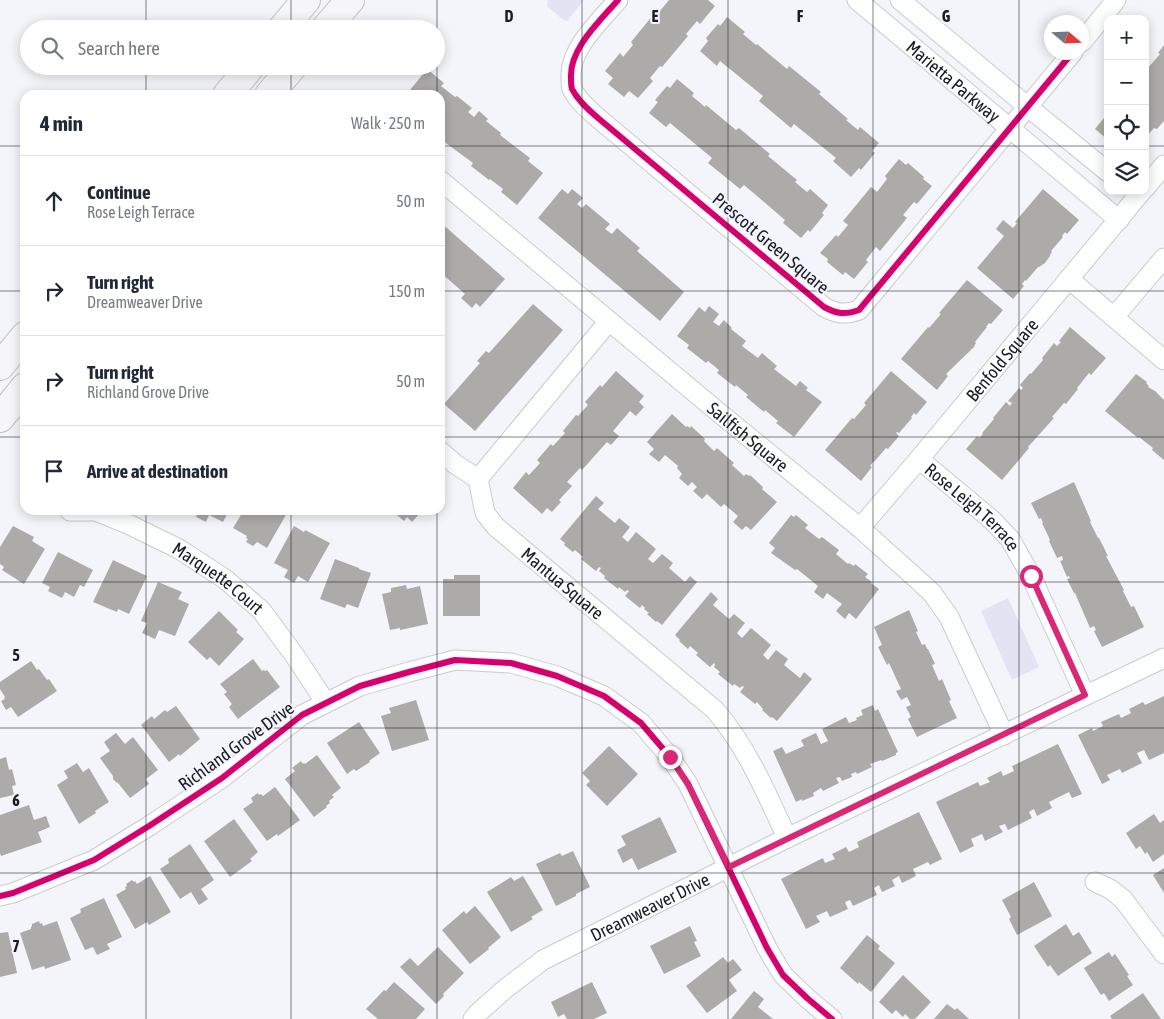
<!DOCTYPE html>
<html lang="en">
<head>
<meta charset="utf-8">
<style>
	body { margin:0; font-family:"Asap Condensed",sans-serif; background:#f6f6f7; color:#1f2937 }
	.controls { position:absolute; right:15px; top:15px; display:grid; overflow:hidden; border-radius:10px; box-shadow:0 2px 12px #0003 }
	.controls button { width:45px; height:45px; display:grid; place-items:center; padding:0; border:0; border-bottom:1px solid #e0e1e3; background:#fff; color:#1f2937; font:25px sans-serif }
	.compass { position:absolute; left:1044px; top:15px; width:45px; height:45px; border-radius:50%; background:#fff; box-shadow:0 2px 12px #0003; rotate:109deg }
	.stop { position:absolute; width:15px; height:15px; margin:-11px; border:4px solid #db2777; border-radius:50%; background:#fff }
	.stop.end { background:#db2777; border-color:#fff; box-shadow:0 1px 5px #0008 }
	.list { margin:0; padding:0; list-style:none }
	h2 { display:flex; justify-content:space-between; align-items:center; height:65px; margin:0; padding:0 20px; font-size:21px }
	h2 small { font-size:16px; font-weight:400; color:#747a83 }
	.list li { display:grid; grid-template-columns:32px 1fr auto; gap:15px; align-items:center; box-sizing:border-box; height:90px; padding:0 20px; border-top:1px solid #e0e1e3 }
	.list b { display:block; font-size:19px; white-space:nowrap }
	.list p { margin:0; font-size:16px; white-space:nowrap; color:#747a83 }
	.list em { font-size:16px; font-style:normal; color:#747a83 }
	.icon { flex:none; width:28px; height:28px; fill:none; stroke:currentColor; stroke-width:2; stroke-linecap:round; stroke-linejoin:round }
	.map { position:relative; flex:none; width:1164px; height:1019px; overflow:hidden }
	.search { position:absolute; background:#fff; box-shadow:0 2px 12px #0003; left:20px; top:20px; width:425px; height:55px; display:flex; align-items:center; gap:12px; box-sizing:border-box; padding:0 18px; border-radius:28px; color:#747a83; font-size:19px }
	.panel { position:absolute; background:#fff; box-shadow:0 2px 12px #0003; left:20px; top:90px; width:425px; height:425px; border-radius:15px }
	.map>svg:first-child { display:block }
	.green { fill:#e2e3f3 }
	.building { fill:#adabaa }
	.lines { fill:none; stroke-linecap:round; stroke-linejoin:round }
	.minor-casing { stroke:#cacbd2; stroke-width:21 }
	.primary-casing { stroke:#c1c1ca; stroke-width:30 }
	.minor { stroke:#fdfefe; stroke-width:19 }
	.primary { stroke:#f6f6f9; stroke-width:28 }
	.cycleway-casing { stroke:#f2f3fc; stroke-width:9 }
	.cycleway { stroke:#d6006c; stroke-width:6 }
	.route { stroke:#db2777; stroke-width:6 }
	.grid { fill:none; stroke:#1b1b23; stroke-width:1; stroke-opacity:0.55 }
	.labels { text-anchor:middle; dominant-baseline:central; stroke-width:4; stroke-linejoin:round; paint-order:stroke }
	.street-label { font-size:18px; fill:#1b1b23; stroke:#f2f3fc }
	.grid-label { font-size:16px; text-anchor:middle; font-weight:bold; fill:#1b1b23; stroke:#f2f3fc; stroke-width:4; stroke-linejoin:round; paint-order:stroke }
</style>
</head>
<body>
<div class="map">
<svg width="1164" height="1019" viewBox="0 0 1164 1019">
	<rect width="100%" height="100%" fill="#f4f5fa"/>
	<g class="green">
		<path d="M548,0H584L567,21L562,19L547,6Z"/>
		<path d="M1008,598L1039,667L1012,680L981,611Z"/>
	</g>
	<g class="building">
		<path d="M669,0H708L715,6L700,24L697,21L686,34L688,36L662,67L660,66L650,78L653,81L638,98L629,91L624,97L608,84L613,78L605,71L620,53L623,57L633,45L631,42L658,9L660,11Z"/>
		<path d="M727,17L745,32L743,34L756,45L757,44L787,69L789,66L821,92L819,94L848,119L846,120L858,130L860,127L879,143L872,151L875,153L861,170L859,168L851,177L833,161L836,158L794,124L791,128L759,101L763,96L720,61L717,66L700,51L708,41L706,38L718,24L720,26Z"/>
		<path d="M1164,45V121L1157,129L1154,128L1145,138V68L1146,66L1148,68L1160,54L1158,53Z"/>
		<path d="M427,69L444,83L441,86L455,97L457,96L472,108L468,112L474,117L479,111L488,119L486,121L501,133L500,135L530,158L528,161L543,173L517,205L501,192L503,189L490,179L489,180L471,166L473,163L443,141L445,139L440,135V95H406Z"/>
		<path d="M677,79L694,93L692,96L705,107L706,105L736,130L739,128L770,154L768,156L797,180L795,182L807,192L810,189L828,205L822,213L824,215L810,232L808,230L801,238L783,223L785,220L744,185L740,189L708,163L712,158L670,123L666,127L649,113L658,102L655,100L667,86L670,88Z"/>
		<path d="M1108,113V140L1095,129Z"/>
		<path d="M899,159L906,165L908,163L924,177L923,179L932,186L917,204L914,202L903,215L907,218L880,251L876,247L866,260L868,262L854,279L845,272L843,275L827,262L828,259L820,253L836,235L838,237L848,225L843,221L871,187L877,192L887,179L885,176Z"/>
		<path d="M562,189L568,194L572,189L583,198L577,204L582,208L586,204L610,224L605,229L612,234L617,228L640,248L637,251L684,292L660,321L538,218Z"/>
		<path d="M1043,189L1079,220L1067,234L1065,232L1062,236L1063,237L1051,251L1052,252L1050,255V256L1045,263L1039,267H1038L1026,281L1025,280L1022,284L1024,286L1013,299L977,268L1004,236L996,229L1003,220L1013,228L1017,223L1015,222Z"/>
		<path d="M440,222L505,279L480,307L476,303L472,308L461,298L465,294L440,272Z"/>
		<path d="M967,280L1003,310L991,324L989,323L986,327H987L975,342L976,343L974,346H975L946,374L948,376L937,390L901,359L928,327L929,328L941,314L939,313Z"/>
		<path d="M533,304L563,330L475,431L444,404L480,363L477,361L486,351L489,353Z"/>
		<path d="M709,306L719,314L713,322L719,326L724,320L732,328L731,329L746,341L742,346L758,358L762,353L777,366L774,369L796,386L800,381L808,388L806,390L822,402L794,437L776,423L778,421L765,410L764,412L746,397L748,395L736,385L735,387L717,373L719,370L708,361L706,363L687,348L689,345L677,336L699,307L705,312Z"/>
		<path d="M1070,327L1106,358L1091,375L1089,373L1077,388L1078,389L1066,404L1064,403L1052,417L1054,418L1028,447L1029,448L1002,480L966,449L977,436L979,438L983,434L982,433L994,419L993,418L1006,402L1010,406L1012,403L1008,401L1019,388L1021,390L1023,388L1020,385L1030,373L1031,374L1043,360L1042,358L1054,343L1057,346L1061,342L1059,341Z"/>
		<path d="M616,371L644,396L639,402L644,407L636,416L630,411L613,431L619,436L611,445L607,442L582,470L580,468L567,482L572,486L559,500L561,502L552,512L547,508L542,514L513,488L526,472L529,475L540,463L537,460L551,444L553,446L565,433L563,431L576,415L578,416L588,405L585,402L600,385L602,387Z"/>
		<path d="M891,371L927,402L916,415L914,413L911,417L912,418L899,433L897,432L896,433L899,436L888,449L886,448L874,462H873L870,466L872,467L861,481L825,450L852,418L854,419L866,405L864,403Z"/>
		<path d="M1136,374L1147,382L1146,383L1149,386L1148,387L1155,391L1164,400V460L1152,450L1153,448L1139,437L1138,438L1105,411Z"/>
		<path d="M672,414L686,427L687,426L690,428L691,426L705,439L704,441L714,451L717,448L734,463L732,465L744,476L746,474L749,476L750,475L763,487L762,489L777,502L751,530L746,526L742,530L733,522L738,516L724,504L721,507L707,494L702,499L693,491L697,487L692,482L688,486L679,478L682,474L677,468L678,466L665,455L659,462L649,454L654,449L647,442Z"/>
		<path d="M1074,482L1091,521L1090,522L1098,538H1099L1108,556H1106L1124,590L1123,591L1131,607L1134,606L1144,627L1102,647L1094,631L1096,630L1094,626L1090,628L1075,593H1074L1067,579L1070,578L1069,576L1067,577L1060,561L1063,560L1062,556L1057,558L1049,541L1050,540L1042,523H1043L1041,518L1039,519L1031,503Z"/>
		<path d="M596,496L604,503L598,509L615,523L619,518L630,527L622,537L628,542L636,532L656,549L648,559L653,563L662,554L673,563L669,568L685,582L690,576L697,582L662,625L657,621L656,622L647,614L649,613L644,609L645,608L642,605L640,608L625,596L629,591L627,590L625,592L619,587L618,589L604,578L605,576L599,571L601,568L599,567L596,571L581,559L583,557L575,550L573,552L564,545L565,543L560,539Z"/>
		<path d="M199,510H229L223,522L209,515L206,522L196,517Z"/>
		<path d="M244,510H282L287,513L267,548L257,542L253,546L246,542L248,539L246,538L247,536L233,528Z"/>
		<path d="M391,510H423L412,522L407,517L404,521Z"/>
		<path d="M791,515L794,517L796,515L808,525L805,528L819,539L822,537L839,550L836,554L848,564L849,563L854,566L855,564L868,574L865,577L872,582L871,583L879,589L856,619L849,613L845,619L836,611L842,604L827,593L823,599L814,592L818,586L797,569L795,570L771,553L775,548L769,543Z"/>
		<path d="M13,526L34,537L32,541L45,549L24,584L2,570L4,567L0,564V547Z"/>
		<path d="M294,526L304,532L305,530L330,543L308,582L298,576L294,583L284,577L288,570L274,563Z"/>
		<path d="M58,552L93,570L84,587L80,585L74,597L65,592L62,598L48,591L50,587L42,583Z"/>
		<path d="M335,559L359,568V569L371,573L358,608L347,604L345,608L320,599Z"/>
		<path d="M113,560L147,576L129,614L118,609L117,612L93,602Z"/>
		<path d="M454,575H480V616H443V579H454Z"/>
		<path d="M158,582L182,592L178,599L189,604L175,636L159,630L155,639L142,633L147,623L141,621Z"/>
		<path d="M406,585L407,589L420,586L428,624L400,630V628L390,630L382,594L391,592V588Z"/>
		<path d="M711,592L718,599L713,605L729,619L734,614L745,623L737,633L742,638L751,628L771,645L763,655L768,660L776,650L788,659L784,665L800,678L804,672L812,679L777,721L772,717L771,718L762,710L763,709L757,702L755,704L740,692L744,687L742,686L740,688L734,684L733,686L718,674L720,672L714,667L715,665L714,663L710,667L696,655L698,653L690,646L688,649L679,641L680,640L675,635Z"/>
		<path d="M909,610L918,631L916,632L922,645L925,644L927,649H928L935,664L932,665L939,681L942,679L951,700L949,701L957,718L917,737L908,719L911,717L906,707L911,705L907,697L901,700L896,691L901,689L889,663L887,665L878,647L882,645L874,627Z"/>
		<path d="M219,611L238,630L236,632L244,639L219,666L210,657L207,660L188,642Z"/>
		<path d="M253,659L262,671L263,670L265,671L267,670L280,687L238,719L229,707L232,704L224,694L227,692L220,684Z"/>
		<path d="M31,661L37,670L39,669L47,680L49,679L57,691L18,717L11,707L6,710L1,701L5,699L4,698L5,697L0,689V682Z"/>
		<path d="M1164,696V753L1149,760L1144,750L1137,753L1142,763L1122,773L1120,769L1107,775L1110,780L1102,784L1078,735L1092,728L1093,731L1103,726L1101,722L1119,714L1121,718L1131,713L1129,709L1143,702L1145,705Z"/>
		<path d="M416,700L429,740L392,751L381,716L391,713L389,708Z"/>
		<path d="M873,705L875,711L878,709L898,752L896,753V755L882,761L881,760L870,764L872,767L857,774L856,772L851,774L852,777L842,781L840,777L836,778L839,783L823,791L821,788L813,793L814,796L802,801V799L796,802L773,751L782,747L786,754L804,746L801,740L816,733L821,744L828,741L822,729L846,717L849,723L857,720L856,718L863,715L861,710Z"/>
		<path d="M176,706L200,739L180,756L179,754L169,762L141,725L152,716L154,719L165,710L167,712Z"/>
		<path d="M359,722L380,753L369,761L370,762L356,771L354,769L347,774L327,743Z"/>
		<path d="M116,733L125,744L133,737L158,770L146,779L149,784L130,798L118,783L116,782L113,779V776L100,758L110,751L104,742Z"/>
		<path d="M1058,744L1082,794L1072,798L1069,792L1049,802L1052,808L1037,816L1034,809L1029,812L1032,818L1008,830L1005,824L999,826L1003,832L985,841L982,834L971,839L974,846L960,853L936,802L978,782L980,786L990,782L987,778L1001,771L1003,776L1014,771L1012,766Z"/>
		<path d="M609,746L638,774L607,806L586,785L590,781L582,773Z"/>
		<path d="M317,755L341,788L332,795L334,797L329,801L330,803L326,806L327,807L314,817L285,779L295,771L292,768L301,761L303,764L304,763L305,764Z"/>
		<path d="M6,757L9,770L12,769L16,785L12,786L14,795L0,798V759Z"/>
		<path d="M77,763L83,772L89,768L109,802L95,811L96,813L79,824L57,785L68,778L64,771Z"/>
		<path d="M275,787L300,820L278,836L277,834L267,841L243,809L253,802L251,798L258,793L259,795L261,794L263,796Z"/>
		<path d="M29,805L34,820L46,816L50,827L38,832L42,842L1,856L0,853V815Z"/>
		<path d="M919,812L942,859L930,865L928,862L913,869L916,876L902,883L899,876L892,880L895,886L882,892L879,885L874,888L877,895L853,906L850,900L845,902L848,909L830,917L827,911L816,916L820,922L806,929L781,879L823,858L825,863L835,859L832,854L846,847L849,852L859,847L857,842Z"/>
		<path d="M1154,814L1160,823L1164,820V854L1153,862L1147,852L1145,854L1140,846L1136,849L1126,833Z"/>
		<path d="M660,817L677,852L638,870L632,858L623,863L617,850L626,845L621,836Z"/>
		<path d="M234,819L258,852L250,859L252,861L230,877L204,841Z"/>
		<path d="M190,844L214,880L201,889L208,899L199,905L191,892L180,899L160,869L169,863L168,859Z"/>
		<path d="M573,851L590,887L576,894V896L556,906L536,864L560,853L562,856Z"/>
		<path d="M1164,868V893L1153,875Z"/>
		<path d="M150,876L171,912L149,925L147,922L135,929L116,895L126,889L125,887L127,886L126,884L132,880L134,882L135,881L137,884Z"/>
		<path d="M523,876L543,910L531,917L533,919L511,932L487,892L511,877L514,881Z"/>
		<path d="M1034,882L1052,916L1017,935L1009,919L1011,917L1002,900Z"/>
		<path d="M104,898L122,937L107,944L110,949L97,955L93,947L85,950L70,918L80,913L81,912L80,909Z"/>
		<path d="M475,906L501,937L488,948L489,949L470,964L442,930L464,911L466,914Z"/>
		<path d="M39,921L40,924L42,923L43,926L57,921L71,960L45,969L44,966L32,970L20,933L31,929V927L32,926V924Z"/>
		<path d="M1066,924L1073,936L1079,932L1092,953L1058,976L1050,965L1048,967L1034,946Z"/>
		<path d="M690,926L697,941L694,942L701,956L664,974L650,946Z"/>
		<path d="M8,932L17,973L0,977V933Z"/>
		<path d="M867,935L880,946L878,949L895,963L871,992L859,982L858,984L840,968Z"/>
		<path d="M438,947L464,973L443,994L444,996L436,1004L400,967L410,958L418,966Z"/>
		<path d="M1109,952L1112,957L1115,954L1129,975L1127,976L1133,985L1109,1001L1104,993L1101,995L1084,968Z"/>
		<path d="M723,957L728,963L733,959L742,970L729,980L737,991L707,1013L686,986Z"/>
		<path d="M903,975L931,1002L915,1019H910L905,1014L903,1017L896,1010L892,1014L879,1002Z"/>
		<path d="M394,982L425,1009L416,1019H378L366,1009L384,990L386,991Z"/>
		<path d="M592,982L607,1013L594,1019H567L564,1014L558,1017L551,1002Z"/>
		<path d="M754,991L764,999L758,1007L773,1019H731Z"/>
		<path d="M1143,993L1161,1019H1112L1110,1016Z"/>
		<path d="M947,1004L955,1010L957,1008L969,1019H934Z"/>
	</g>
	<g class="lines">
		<g class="minor-casing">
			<g id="minor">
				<path d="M618,0C600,21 569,49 571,78C571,82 571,86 572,89C578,101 589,110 598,118L824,307C837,314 845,315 859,310L1073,52"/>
				<path id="s1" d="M857,0L1119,220"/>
				<path d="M900,0L1028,107L1108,172"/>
				<path d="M1082,42L1116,0"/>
				<path id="s2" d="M440,180L717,411L860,528L918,580L932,593L949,617L1004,735"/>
				<path d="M1145,188L1164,165"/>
				<path d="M1069,279L1164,360"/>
				<path d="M1114,317L1164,258"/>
				<path id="s3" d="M609,321L478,479L485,513L496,527L715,710C747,747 767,794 787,838"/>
				<path d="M440,451L455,464L478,479"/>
				<path id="s4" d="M919,459L992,520L1010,539L1031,576L1085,695"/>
				<path id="s5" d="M70,511H96L130,525L179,549L225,579L261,610L295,656L326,703"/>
				<path id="s6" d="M860,528L919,459L1142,191"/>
				<path d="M1095,882L1110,889L1123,899L1164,954"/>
				<path d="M0,896L13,893L94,860L149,826L222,778L302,715L360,686L409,672L455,660L511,663L557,676L604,696L641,723L670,757L688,784L767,948L783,975L807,998L832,1019"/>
				<path id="s7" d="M473,1019L479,1012L505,989L543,960L787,838L1164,658"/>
			</g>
		</g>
		<g class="primary-casing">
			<g id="primary">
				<path d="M282,29L306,0"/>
				<path d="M325,29L350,0"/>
				<path d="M227,95L251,66"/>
				<path d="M269,95L293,66"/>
				<path d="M0,366L25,336"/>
				<path d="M0,418L25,387"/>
			</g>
		</g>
		<use href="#minor" class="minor"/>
		<use href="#primary" class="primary"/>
		<g class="cycleway-casing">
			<g id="cycleway">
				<path d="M618,0C600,21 569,49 571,78C571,82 571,86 572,89C578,101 589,110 598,118L824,307C837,314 845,315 859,310L1073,52"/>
				<path d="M0,896L13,893L94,860L149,826L222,778L302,715L360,686L409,672L455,660L511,663L557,676L604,696L641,723L670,757L688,784L767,948L783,975L807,998L832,1019"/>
			</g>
		</g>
		<use href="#cycleway" class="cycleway"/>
	</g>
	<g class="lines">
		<path class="route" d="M670,757L688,784L729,867L1085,695L1031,576"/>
	</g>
	<path class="grid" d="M146,0V29M291,0V29M437,0V95M582,0V1019M728,0V1019M873,0V1019M1019,0V1019M146,66V95M291,66V95M0,146H25M440,146H1108M1145,146H1164M0,291H25M440,291H1164M0,437H25M440,437H1164M146,510V1019M291,510V1019M437,510V1019M0,582H1164M0,728H1164M0,873H1164"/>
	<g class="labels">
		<g class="street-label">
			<text stroke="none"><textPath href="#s1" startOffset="126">Marietta Parkway</textPath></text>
			<text transform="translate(771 243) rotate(40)">Prescott Green Square</text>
			<text stroke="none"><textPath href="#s6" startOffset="220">Benfold Square</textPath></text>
			<text stroke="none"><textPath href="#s2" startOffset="401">Sailfish Square</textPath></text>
			<text stroke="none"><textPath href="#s4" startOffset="72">Rose Leigh Terrace</textPath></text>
			<text stroke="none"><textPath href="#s5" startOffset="166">Marquette Court</textPath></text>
			<text stroke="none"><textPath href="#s3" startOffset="345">Mantua Square</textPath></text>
			<text transform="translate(236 746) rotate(-36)">Richland Grove Drive</text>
			<text stroke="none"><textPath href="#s7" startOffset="211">Dreamweaver Drive</textPath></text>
		</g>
	</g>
	<g class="grid-label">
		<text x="509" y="22">D</text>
		<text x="655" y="22">E</text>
		<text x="800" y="22">F</text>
		<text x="946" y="22">G</text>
		<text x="16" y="661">5</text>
		<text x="16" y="806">6</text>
		<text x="16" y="952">7</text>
	</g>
</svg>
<div class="controls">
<button>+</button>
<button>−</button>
<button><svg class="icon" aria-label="locate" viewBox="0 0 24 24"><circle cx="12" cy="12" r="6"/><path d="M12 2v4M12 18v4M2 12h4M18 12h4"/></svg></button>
<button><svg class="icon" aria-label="layers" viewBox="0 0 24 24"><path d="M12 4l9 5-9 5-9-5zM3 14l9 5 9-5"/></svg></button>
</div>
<svg class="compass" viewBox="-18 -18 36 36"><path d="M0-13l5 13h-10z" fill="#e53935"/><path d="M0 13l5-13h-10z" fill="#747a83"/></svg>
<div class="stop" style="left:1031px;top:576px"></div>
<div class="stop end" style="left:670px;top:757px"></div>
<div class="search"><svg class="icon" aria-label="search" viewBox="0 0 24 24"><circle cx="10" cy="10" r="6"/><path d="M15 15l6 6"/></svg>Search here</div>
<section class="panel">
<h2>4 min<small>Walk · 250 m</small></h2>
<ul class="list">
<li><svg class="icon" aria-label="ahead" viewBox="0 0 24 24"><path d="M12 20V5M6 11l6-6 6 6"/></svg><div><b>Continue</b><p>Rose Leigh Terrace</p></div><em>50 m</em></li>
<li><svg class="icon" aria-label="right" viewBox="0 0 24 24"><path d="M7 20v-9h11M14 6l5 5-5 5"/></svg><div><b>Turn right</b><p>Dreamweaver Drive</p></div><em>150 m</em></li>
<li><svg class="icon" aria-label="right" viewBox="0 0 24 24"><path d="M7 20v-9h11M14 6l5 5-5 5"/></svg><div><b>Turn right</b><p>Richland Grove Drive</p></div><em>50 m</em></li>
<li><svg class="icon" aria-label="arrive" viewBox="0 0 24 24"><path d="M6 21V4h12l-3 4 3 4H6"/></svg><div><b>Arrive at destination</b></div></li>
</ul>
</section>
</div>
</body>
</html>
